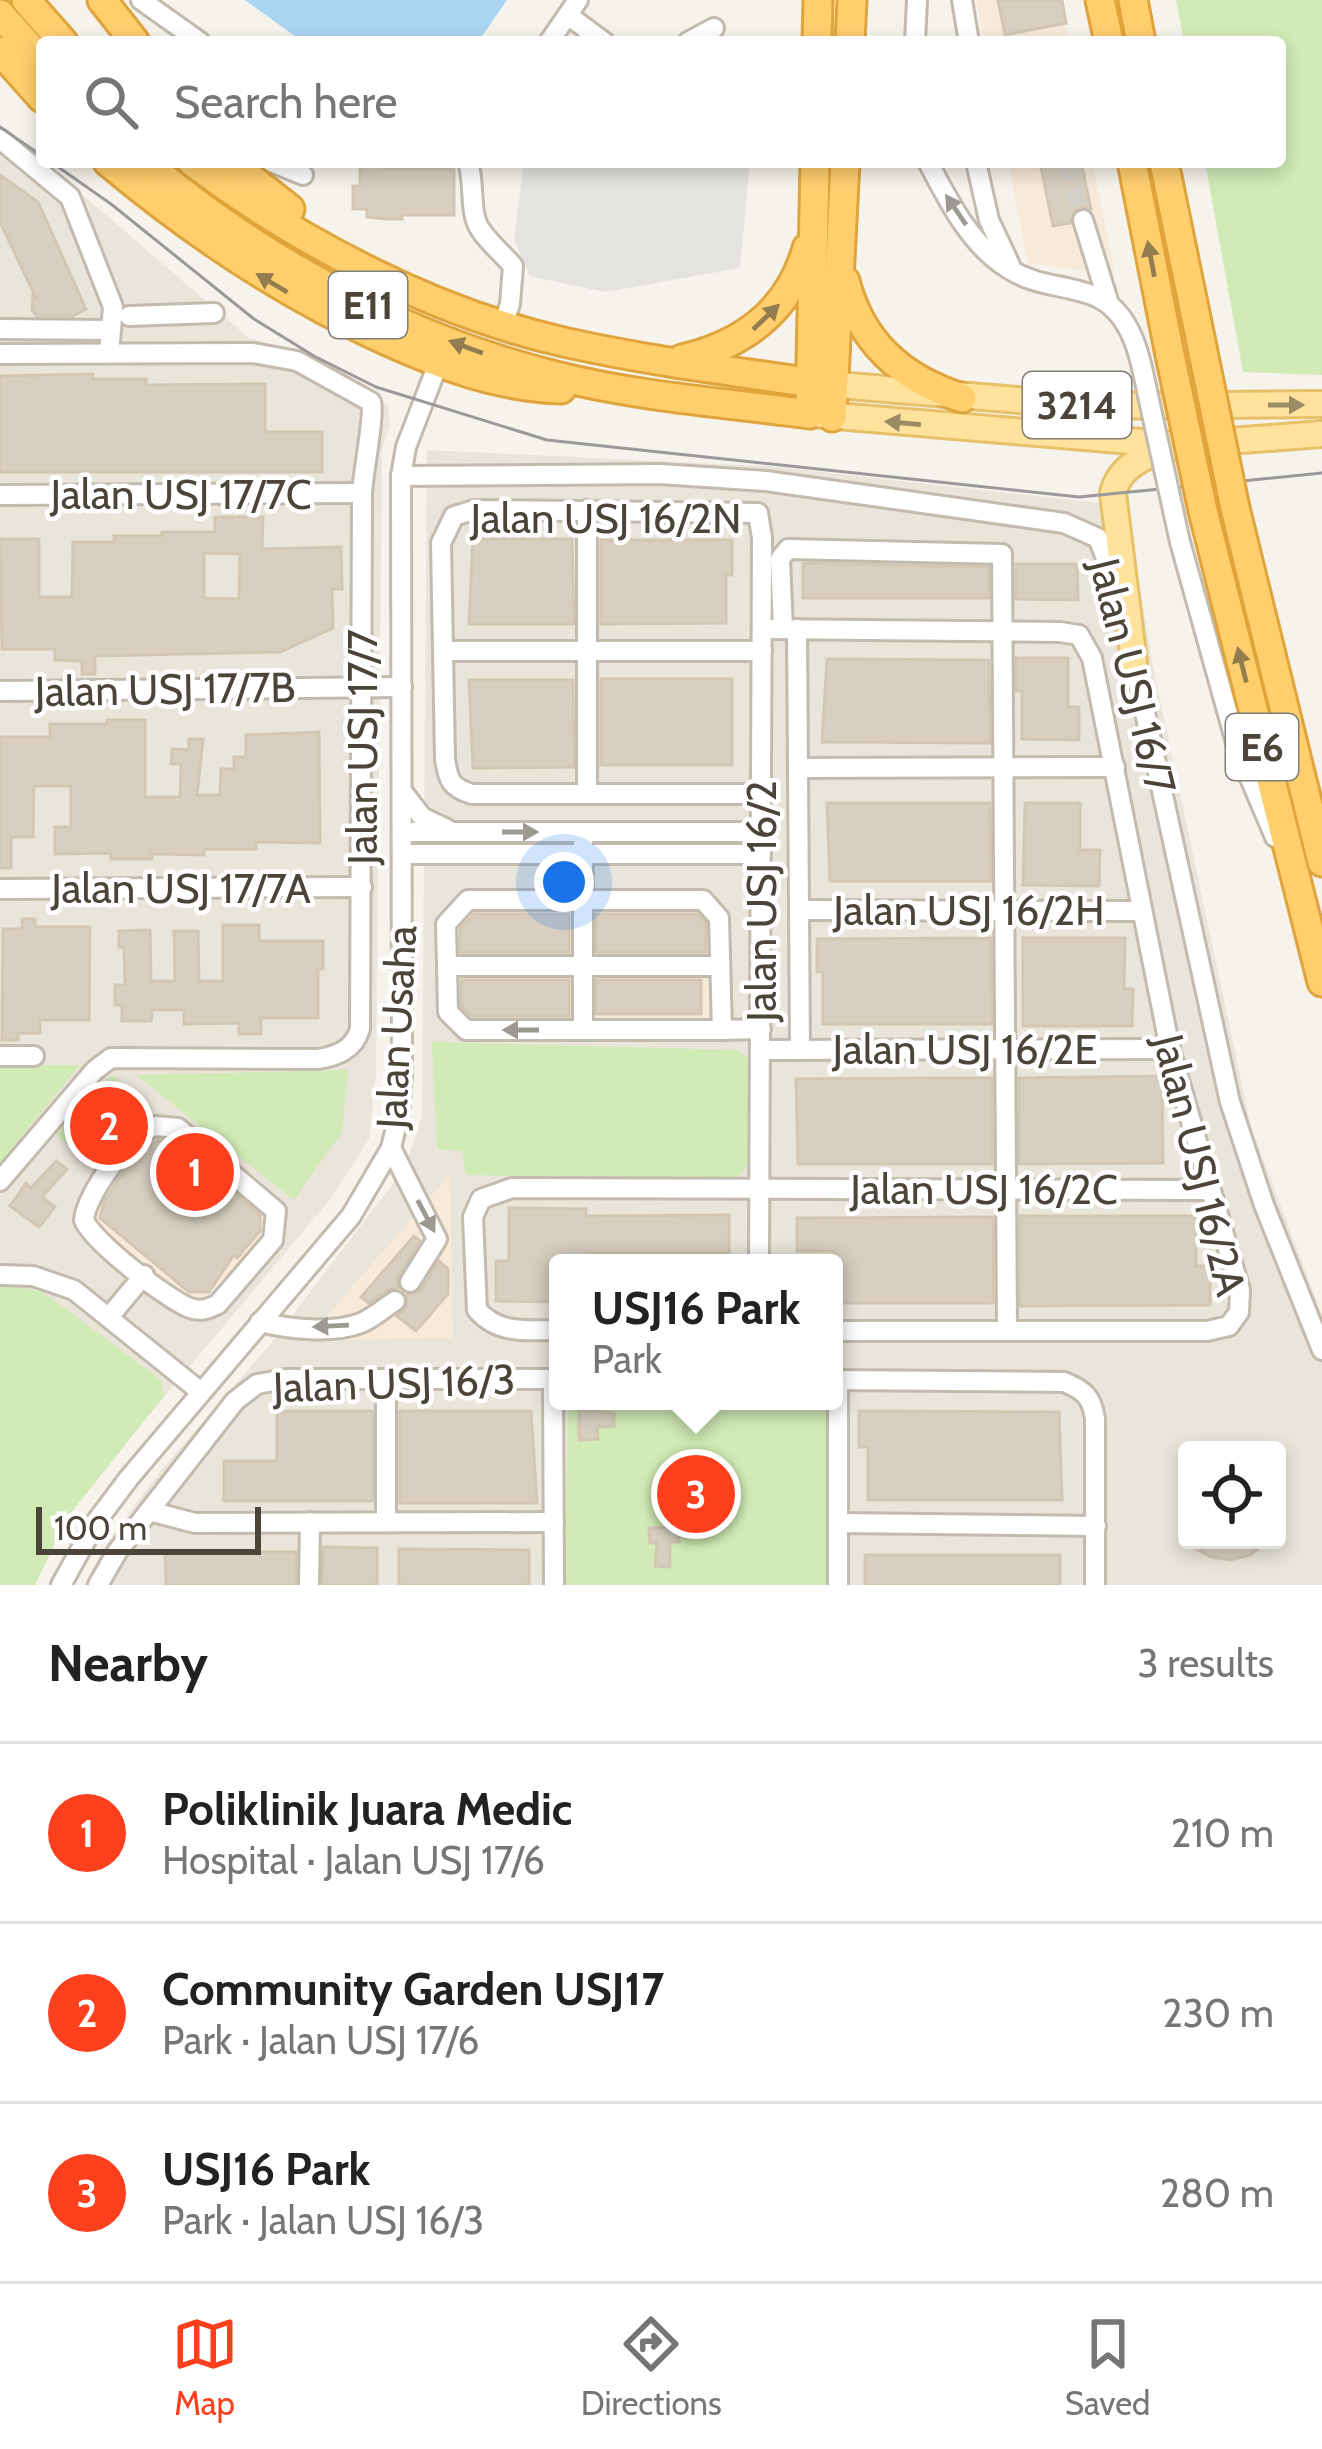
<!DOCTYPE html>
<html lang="en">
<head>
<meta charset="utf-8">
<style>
	body { margin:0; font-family:Cabin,sans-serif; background:#f6f6f6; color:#222 }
	.controls { position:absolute; right:36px; bottom:36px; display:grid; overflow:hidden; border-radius:12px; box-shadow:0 6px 18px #0003 }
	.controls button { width:108px; height:108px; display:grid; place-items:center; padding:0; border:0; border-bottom:3px solid #e0e0e0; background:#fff; color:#222; font:60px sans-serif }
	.scale { position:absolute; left:36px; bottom:30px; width:225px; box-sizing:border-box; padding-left:12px; border:6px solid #4b4439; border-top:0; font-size:33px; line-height:42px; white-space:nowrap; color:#4b4439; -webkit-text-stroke:9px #fff; paint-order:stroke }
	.you { position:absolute; left:564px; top:882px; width:42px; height:42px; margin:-30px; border:9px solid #fff; border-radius:50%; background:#1a73e8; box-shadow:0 0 0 18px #1a73e833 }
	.badge { display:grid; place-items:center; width:78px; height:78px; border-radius:50%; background:#fc3f1d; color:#fff; font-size:39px; font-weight:700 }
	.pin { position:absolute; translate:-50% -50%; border:6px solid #fff; box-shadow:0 3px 12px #0006 }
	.popup { position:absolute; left:549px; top:1254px; width:294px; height:156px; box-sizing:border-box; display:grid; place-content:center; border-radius:12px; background:#fff; filter:drop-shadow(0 3px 9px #0005); font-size:39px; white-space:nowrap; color:#767676 }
	.popup b { font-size:45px; color:#222 }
	.popup::after { content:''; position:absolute; left:50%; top:100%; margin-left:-24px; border:24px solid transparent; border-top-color:#fff }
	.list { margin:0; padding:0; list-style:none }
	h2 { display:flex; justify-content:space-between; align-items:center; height:156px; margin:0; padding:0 48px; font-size:51px }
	h2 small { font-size:39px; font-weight:400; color:#767676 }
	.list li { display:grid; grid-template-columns:78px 1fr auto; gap:36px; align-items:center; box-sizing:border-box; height:180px; padding:0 48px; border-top:3px solid #e0e0e0 }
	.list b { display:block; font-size:45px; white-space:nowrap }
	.list p { margin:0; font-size:39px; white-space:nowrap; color:#767676 }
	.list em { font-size:39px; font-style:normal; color:#767676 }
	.icon { flex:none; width:66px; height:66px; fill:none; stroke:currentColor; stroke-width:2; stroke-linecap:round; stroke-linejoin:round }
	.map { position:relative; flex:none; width:1322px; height:1585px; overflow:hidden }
	.search { position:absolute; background:#fff; box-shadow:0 6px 18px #0003; left:36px; right:36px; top:36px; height:132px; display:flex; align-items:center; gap:30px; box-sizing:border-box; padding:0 42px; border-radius:12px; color:#767676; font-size:45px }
	.sheet { height:696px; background:#fff }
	nav { display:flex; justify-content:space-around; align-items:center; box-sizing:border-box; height:168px; border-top:3px solid #e0e0e0; background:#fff; font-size:33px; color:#767676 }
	nav a { display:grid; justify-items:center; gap:6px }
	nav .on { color:#fc3f1d }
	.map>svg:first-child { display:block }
	.residential { fill:#eae5da; fill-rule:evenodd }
	.commercial { fill:#f7ead8 }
	.green { fill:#d2eab5 }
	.parking { fill:#e5e3e0 }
	.water { fill:#a9d4f2 }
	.building { fill:#d8cfc1; stroke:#d3c7b4; stroke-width:3; fill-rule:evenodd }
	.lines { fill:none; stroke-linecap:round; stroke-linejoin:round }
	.minor-tunnel { stroke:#d4d0c8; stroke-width:18; stroke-dasharray:18 9; stroke-linecap:butt }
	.minor-casing { stroke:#c2bbae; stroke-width:24 }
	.major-casing { stroke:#e6c16a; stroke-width:30 }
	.highway-casing { stroke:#e0a43c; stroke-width:33 }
	.minor { stroke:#fff; stroke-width:18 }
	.major { stroke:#ffe39c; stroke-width:24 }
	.highway { stroke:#ffcf6e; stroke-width:27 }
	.tram { stroke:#9a9a9a; stroke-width:3 }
	.minor-bridge-casing { stroke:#c2bbae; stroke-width:24; stroke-linecap:butt }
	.highway-bridge-casing { stroke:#e0a43c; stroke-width:33; stroke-linecap:butt }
	.minor-bridge { stroke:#fff; stroke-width:18 }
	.highway-bridge { stroke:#ffcf6e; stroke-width:27 }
	.oneway { fill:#9c9892 }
	.oneway2 { fill:#937c4e }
	.oneway3 { fill:#9c8c66 }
	.labels { text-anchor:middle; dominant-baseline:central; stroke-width:9; stroke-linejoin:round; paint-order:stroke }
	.shield { fill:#fff; stroke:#817c74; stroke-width:3 }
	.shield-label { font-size:39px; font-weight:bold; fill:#4b4439 }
	.street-label { font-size:42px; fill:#4b4439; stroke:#fff }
</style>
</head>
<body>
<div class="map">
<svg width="1322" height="1585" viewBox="0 0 1322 1585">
	<rect width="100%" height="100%" fill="#f6f3ec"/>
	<g class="residential">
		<path d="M0,124L249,338L289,348L388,406L390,426L382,450L376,1075L369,1139L332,1197L91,1484L67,1518L35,1585H0Z"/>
		<path d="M427,450L766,466L1127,506L1152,662L1251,1127L1322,1315V1585H84L108,1541L163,1468L272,1342L405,1168L422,1116ZM558,1263H834V1401H558ZM1187,1450H1277V1540H1187Z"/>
	</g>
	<g class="commercial">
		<path d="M976,0H1060L1069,42H985Z"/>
		<path d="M1008,162H1093L1115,275L1028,263Z"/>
		<path d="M699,905L714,921L715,1024H469L455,1010L451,927L471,906Z"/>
		<path d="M172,1133L264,1209L269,1236L215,1299L185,1300L93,1226L94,1199L147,1135Z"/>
		<path d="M450,1174L453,1338L306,1340Z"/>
	</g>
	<g class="green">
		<path d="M1176,0H1322V375L1243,372L1205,162H1280V42H1184Z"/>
		<path d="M432,1042L738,1050L754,1064L752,1157L736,1180L466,1175L462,1151L437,1149Z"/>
		<path d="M0,1065H80L0,1163Z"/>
		<path d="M348,1070L342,1132L294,1200L136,1075Z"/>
		<path d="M112,1075L153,1108L97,1166L56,1135Z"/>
		<path d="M6,1284L43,1292L161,1380L164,1396L67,1518L35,1585H0V1286Z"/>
		<path d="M569,1401L826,1403L827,1585H563Z"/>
	</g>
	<path class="parking" d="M524,162H750L740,268L605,292L530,276L514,240Z"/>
	<path class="water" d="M245,0H507L478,42H303Z"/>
	<g class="building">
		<path d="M998,0H1062L1066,23L1005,35Z"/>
		<path d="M367,162H379V169H454V215H402V219H386L367,217V209H353V186H360V168H367Z"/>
		<path d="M1040,162H1081L1091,209L1078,208L1070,223L1053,226Z"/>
		<path d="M0,175L38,202L86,309L73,316H37L32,310L33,296L36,298L0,222Z"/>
		<path d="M93,374V379H146V385L265,384V432H322V472H0V376Z"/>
		<path d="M215,517H263L262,549L341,547L342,589H332L333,628L280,652L95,656V674H82V661L55,660V649H2L0,539H39V597H72L73,542H114V536H162V532H215ZM204,553L240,554L239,599L204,598Z"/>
		<path d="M473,539H572L574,624H469Z"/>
		<path d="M601,540H732V575H726V623L601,624Z"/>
		<path d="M803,563L989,567V598H803Z"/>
		<path d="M1016,564H1077L1078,600L1016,599Z"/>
		<path d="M1016,658H1068V707H1079V740L1022,739V691H1016Z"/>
		<path d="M827,659L989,660L990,743L822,742Z"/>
		<rect x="601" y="679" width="131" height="86"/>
		<path d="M469,680H573L574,767L473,768Z"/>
		<path d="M107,720H145V797H180L181,764H171L172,749L189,750V739H203L197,795H220L221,769H234V757H246V735L319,732L320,843L256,842V849H204V855L152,854V859H111V853L55,854V827H71V786H34L33,837H11V868H0V737H50V724H107Z"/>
		<path d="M827,803H990L991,881H830Z"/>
		<path d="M1025,803H1080V850H1100L1099,886L1023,885Z"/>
		<path d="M474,914H569V952H460V929Z"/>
		<path d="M596,914H697L706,923V952H596Z"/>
		<path d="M22,919H35V927H90L89,1020H40V1033H18V1040H2L3,929H22Z"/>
		<path d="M223,925H259V941H323V969H318V1018H261V1034H239V1023L184,1024V1010H152L151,1021H122V1005H115V985H125L124,947H119V931L150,930L151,981H175L174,931H198L199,981H223Z"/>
		<path d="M991,938L992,1024H823V972H817V939Z"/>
		<path d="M1023,938H1125L1124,989H1133L1132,1026H1023Z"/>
		<path d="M461,980H569V1016H471L461,1006Z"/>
		<rect x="596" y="980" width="105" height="34"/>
		<path d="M1162,1076L1163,1163L1019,1164V1078Z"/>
		<path d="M929,1078H992V1164H798L796,1079Z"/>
		<path d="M158,1140L173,1141L260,1215V1231L237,1258L234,1255L209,1292H189L100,1218L104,1202L119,1178L143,1150Z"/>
		<path d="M56,1161L67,1169L42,1197L55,1207L39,1227L10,1206L26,1183L31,1188Z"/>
		<path d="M509,1208L586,1209V1216L729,1215V1253H587L586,1263H558V1302L496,1301V1261H509Z"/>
		<path d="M1020,1216H1196V1266H1210V1305L1020,1306Z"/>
		<path d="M993,1217V1303H834V1251H797V1218Z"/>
		<path d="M414,1236L420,1241L398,1276V1288L388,1290L369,1303L361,1297Z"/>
		<path d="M439,1261L448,1269V1294L416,1331L397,1316L407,1306V1295L421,1290Z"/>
		<path d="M579,1409L614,1413V1426L597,1427L598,1439L579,1440Z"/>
		<path d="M294,1411H373V1501H224V1461H277V1412Z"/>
		<path d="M400,1411H531L537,1503H400Z"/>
		<path d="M859,1411L1059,1412L1062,1500H868V1447H859Z"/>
		<path d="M679,1527V1542H670V1567L655,1566L657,1543H650L649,1528Z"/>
		<path d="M1181,1540H1269L1250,1555L1230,1560L1211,1557Z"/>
		<path d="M323,1547L377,1548V1585H322Z"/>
		<path d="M399,1549L529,1550V1585H399Z"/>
		<path d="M165,1552H296V1585H166Z"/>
		<rect x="865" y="1555" width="195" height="30"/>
	</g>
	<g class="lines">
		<path class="minor-tunnel" d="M1066,162L1083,220"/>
		<g class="minor-casing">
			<g id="minor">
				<path d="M141,0L200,42"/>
				<path d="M962,0L969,42"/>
				<path d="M569,16L604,42"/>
				<path d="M549,42L578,0"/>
				<path d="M688,42L714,28"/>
				<path d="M915,42L917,0"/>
				<path d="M0,139L70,197L113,307L109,353"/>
				<path d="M271,162L303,175"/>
				<path d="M468,162C475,183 469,213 480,229C488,242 503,254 513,266L510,304L503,325"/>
				<path d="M928,162C948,200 969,243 1006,267C1032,285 1057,284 1086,293C1130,305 1139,352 1147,391"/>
				<path d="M976,162L989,220L1010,265"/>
				<path d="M1083,220L1109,304"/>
				<path d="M129,316L214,313"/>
				<path d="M0,329L110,330"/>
				<path d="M0,354L253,353L297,361L371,402C375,413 363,474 362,493L360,1029C354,1049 338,1056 318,1059L111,1058L95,1070L0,1181"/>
				<path d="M401,476L660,474L766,481L1064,523L1098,538L1113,576"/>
				<path d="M0,495L362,493"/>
				<path d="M587,510V794"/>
				<path d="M1180,542L1238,750L1275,837"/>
				<path d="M762,629L1060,632L1079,635L1092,658L1170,1049L1240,1290L1239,1312L1229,1326L1207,1331H834"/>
				<path d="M783,629L780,559L788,549L1002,554L1007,1331"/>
				<path d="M797,629L800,1050"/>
				<path d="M1131,649L1230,1102L1264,1205L1322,1350"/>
				<path d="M443,651H762"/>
				<path d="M0,691L402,687"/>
				<path d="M798,768L1115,767"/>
				<path d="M402,791L422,817L447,829"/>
				<path d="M403,832H761"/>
				<path d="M403,854H761"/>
				<path d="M0,889L362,887"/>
				<path d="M799,910L1140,911"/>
				<path d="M447,966H720"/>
				<path d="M583,1030V843"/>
				<path d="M722,1030L719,918L703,900H468L446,924L448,1012L466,1030H722L761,1029"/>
				<path d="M760,1050L1170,1049"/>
				<path d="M0,1056H34"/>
				<path d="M155,1126L178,1128L276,1211L273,1240L218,1304C208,1309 201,1312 190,1308C168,1300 92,1241 84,1220C86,1194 130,1134 155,1126Z"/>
				<path d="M391,1148L437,1239L410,1282"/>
				<path d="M759,1263L762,538L758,513L474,510L454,516L441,543L445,759C448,780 451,788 472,794H761"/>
				<path d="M0,1275L33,1276L74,1290L201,1392"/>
				<path d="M109,1317L144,1275"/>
				<path d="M260,1322C289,1329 332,1334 361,1323C373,1318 384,1308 395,1301"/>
				<path d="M558,1330C528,1330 499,1335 477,1310L473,1217L481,1199L512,1188L1209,1190"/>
				<path d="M553,1379L554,1585"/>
				<path d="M834,1380L1064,1382C1084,1390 1092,1397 1095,1419V1585"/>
				<path d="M149,1511L195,1523L554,1522"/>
				<path d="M386,1522V1379"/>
				<path d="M838,1523L1096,1526"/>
				<path d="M61,1585L96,1522L129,1478L351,1216L391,1148L399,1115L402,1075L401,476L406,447L438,364"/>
				<path d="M98,1585L117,1552L235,1401L257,1384L286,1379H558"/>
				<path d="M309,1585L310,1522"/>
				<path d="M838,1585V1380"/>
			</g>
		</g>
		<g class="major-casing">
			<g id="major">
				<path d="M814,383L1089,406L1322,404"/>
				<path d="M813,414L1178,445L1322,434"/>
				<path d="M1134,662L1113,493C1120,465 1145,456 1170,448"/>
			</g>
		</g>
		<g class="highway-casing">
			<g id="highway">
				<path d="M26,0L63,42"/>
				<path d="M102,0L135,42"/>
				<path d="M1100,0L1109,42"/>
				<path d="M1133,0L1141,42"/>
				<path d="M0,14L42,61"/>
				<path d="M817,42L818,0"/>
				<path d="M850,42L852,0"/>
				<path d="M0,51L42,98"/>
				<path d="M108,162C194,234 283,294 385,340C443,366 497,387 561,389"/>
				<path d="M145,162C261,261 407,339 556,376C639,397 726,403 810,414L815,162"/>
				<path d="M192,162C300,243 436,314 568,343C649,361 731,371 812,383"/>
				<path d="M230,162L290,209"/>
				<path d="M1132,162L1170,355"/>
				<path d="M1164,162L1202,347"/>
				<path d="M845,281C861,343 902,379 962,398"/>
				<path d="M682,359C743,345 790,310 807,248"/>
				<path d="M832,417L845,162"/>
				<path d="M1235,508L1322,862"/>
				<path d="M1203,511L1322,982"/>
			</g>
		</g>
		<use href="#minor" class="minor"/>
		<use href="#major" class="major"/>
		<use href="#highway" class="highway"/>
		<g class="tram">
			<path d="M0,127L42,156"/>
			<path d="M51,162L111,204L254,319L314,356L376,387L547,440L1079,497L1322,473"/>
		</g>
		<g class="minor-bridge-casing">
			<path id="minor-bridge" d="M1147,391L1180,542"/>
		</g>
		<g class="highway-bridge-casing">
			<g id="highway-bridge">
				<path d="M1202,347L1235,508"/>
				<path d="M1170,355L1203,511"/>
			</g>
		</g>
		<use href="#minor-bridge" class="minor-bridge"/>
		<use href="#highway-bridge" class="highway-bridge"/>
	</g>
	<defs><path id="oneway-solid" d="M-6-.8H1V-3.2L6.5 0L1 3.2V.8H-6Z" transform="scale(3)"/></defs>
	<g class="oneway">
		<use href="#oneway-solid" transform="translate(956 210) rotate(-124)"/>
		<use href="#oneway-solid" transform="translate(520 832)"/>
		<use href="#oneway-solid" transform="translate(521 1030) rotate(180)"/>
		<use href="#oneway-solid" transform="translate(426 1216) rotate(62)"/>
		<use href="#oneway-solid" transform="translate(331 1326) rotate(177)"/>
	</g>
	<g class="oneway2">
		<use href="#oneway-solid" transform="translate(1151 259) rotate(-101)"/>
		<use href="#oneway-solid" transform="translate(272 283) rotate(-149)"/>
		<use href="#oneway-solid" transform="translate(766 317) rotate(-44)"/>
		<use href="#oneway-solid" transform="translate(466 347) rotate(-160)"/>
		<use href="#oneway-solid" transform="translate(1242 665) rotate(-104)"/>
	</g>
	<g class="oneway3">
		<use href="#oneway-solid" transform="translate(1286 405)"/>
		<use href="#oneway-solid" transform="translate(903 423) rotate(-175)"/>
	</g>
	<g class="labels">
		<g class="shield">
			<rect x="329" y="272" width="78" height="66" rx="9"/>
			<rect x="1023" y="372" width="108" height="66" rx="9"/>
			<rect x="1226" y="714" width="72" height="66" rx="9"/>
		</g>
		<g class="shield-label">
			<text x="368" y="305">E11</text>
			<text x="1077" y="405">3214</text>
			<text x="1262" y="747">E6</text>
		</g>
		<g class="street-label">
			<text x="181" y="494">Jalan USJ 17/7C</text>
			<text x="606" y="518">Jalan USJ 16/2N</text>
			<text transform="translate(1133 676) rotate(76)">Jalan USJ 16/7</text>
			<text transform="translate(165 689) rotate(-1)">Jalan USJ 17/7B</text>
			<text transform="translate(362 747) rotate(-90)">Jalan USJ 17/7</text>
			<text x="181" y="888">Jalan USJ 17/7A</text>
			<text transform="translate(761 901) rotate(-90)">Jalan USJ 16/2</text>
			<text x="969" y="910">Jalan USJ 16/2H</text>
			<text transform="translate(396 1027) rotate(-87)">Jalan Usaha</text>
			<text x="965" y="1049">Jalan USJ 16/2E</text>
			<text transform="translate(1200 1165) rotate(76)">Jalan USJ 16/2A</text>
			<text x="984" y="1189">Jalan USJ 16/2C</text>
			<text transform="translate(394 1383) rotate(-2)">Jalan USJ 16/3</text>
		</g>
	</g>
</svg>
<div class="controls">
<button><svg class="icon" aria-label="locate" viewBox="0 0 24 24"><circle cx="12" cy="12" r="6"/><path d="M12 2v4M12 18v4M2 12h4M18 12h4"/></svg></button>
</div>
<div class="scale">100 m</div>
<div class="you"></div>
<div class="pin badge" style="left:195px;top:1172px">1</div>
<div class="pin badge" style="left:109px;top:1126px">2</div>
<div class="pin badge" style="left:696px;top:1494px">3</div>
<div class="popup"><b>USJ16 Park</b>Park</div>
<div class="search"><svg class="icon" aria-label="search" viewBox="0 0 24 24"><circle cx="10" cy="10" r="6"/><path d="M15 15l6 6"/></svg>Search here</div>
</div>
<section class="sheet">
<h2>Nearby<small>3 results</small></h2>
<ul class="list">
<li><span class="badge">1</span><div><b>Poliklinik Juara Medic</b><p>Hospital · Jalan USJ 17/6</p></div><em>210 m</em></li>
<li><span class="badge">2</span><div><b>Community Garden USJ17</b><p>Park · Jalan USJ 17/6</p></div><em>230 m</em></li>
<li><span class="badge">3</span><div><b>USJ16 Park</b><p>Park · Jalan USJ 16/3</p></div><em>280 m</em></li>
</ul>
</section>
<nav>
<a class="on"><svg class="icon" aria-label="map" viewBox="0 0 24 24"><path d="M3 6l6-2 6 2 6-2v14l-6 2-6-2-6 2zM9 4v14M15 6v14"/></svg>Map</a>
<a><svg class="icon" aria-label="directions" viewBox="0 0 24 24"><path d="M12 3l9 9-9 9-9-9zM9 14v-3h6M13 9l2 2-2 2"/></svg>Directions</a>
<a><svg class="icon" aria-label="saved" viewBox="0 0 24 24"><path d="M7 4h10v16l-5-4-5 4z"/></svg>Saved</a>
</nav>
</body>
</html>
